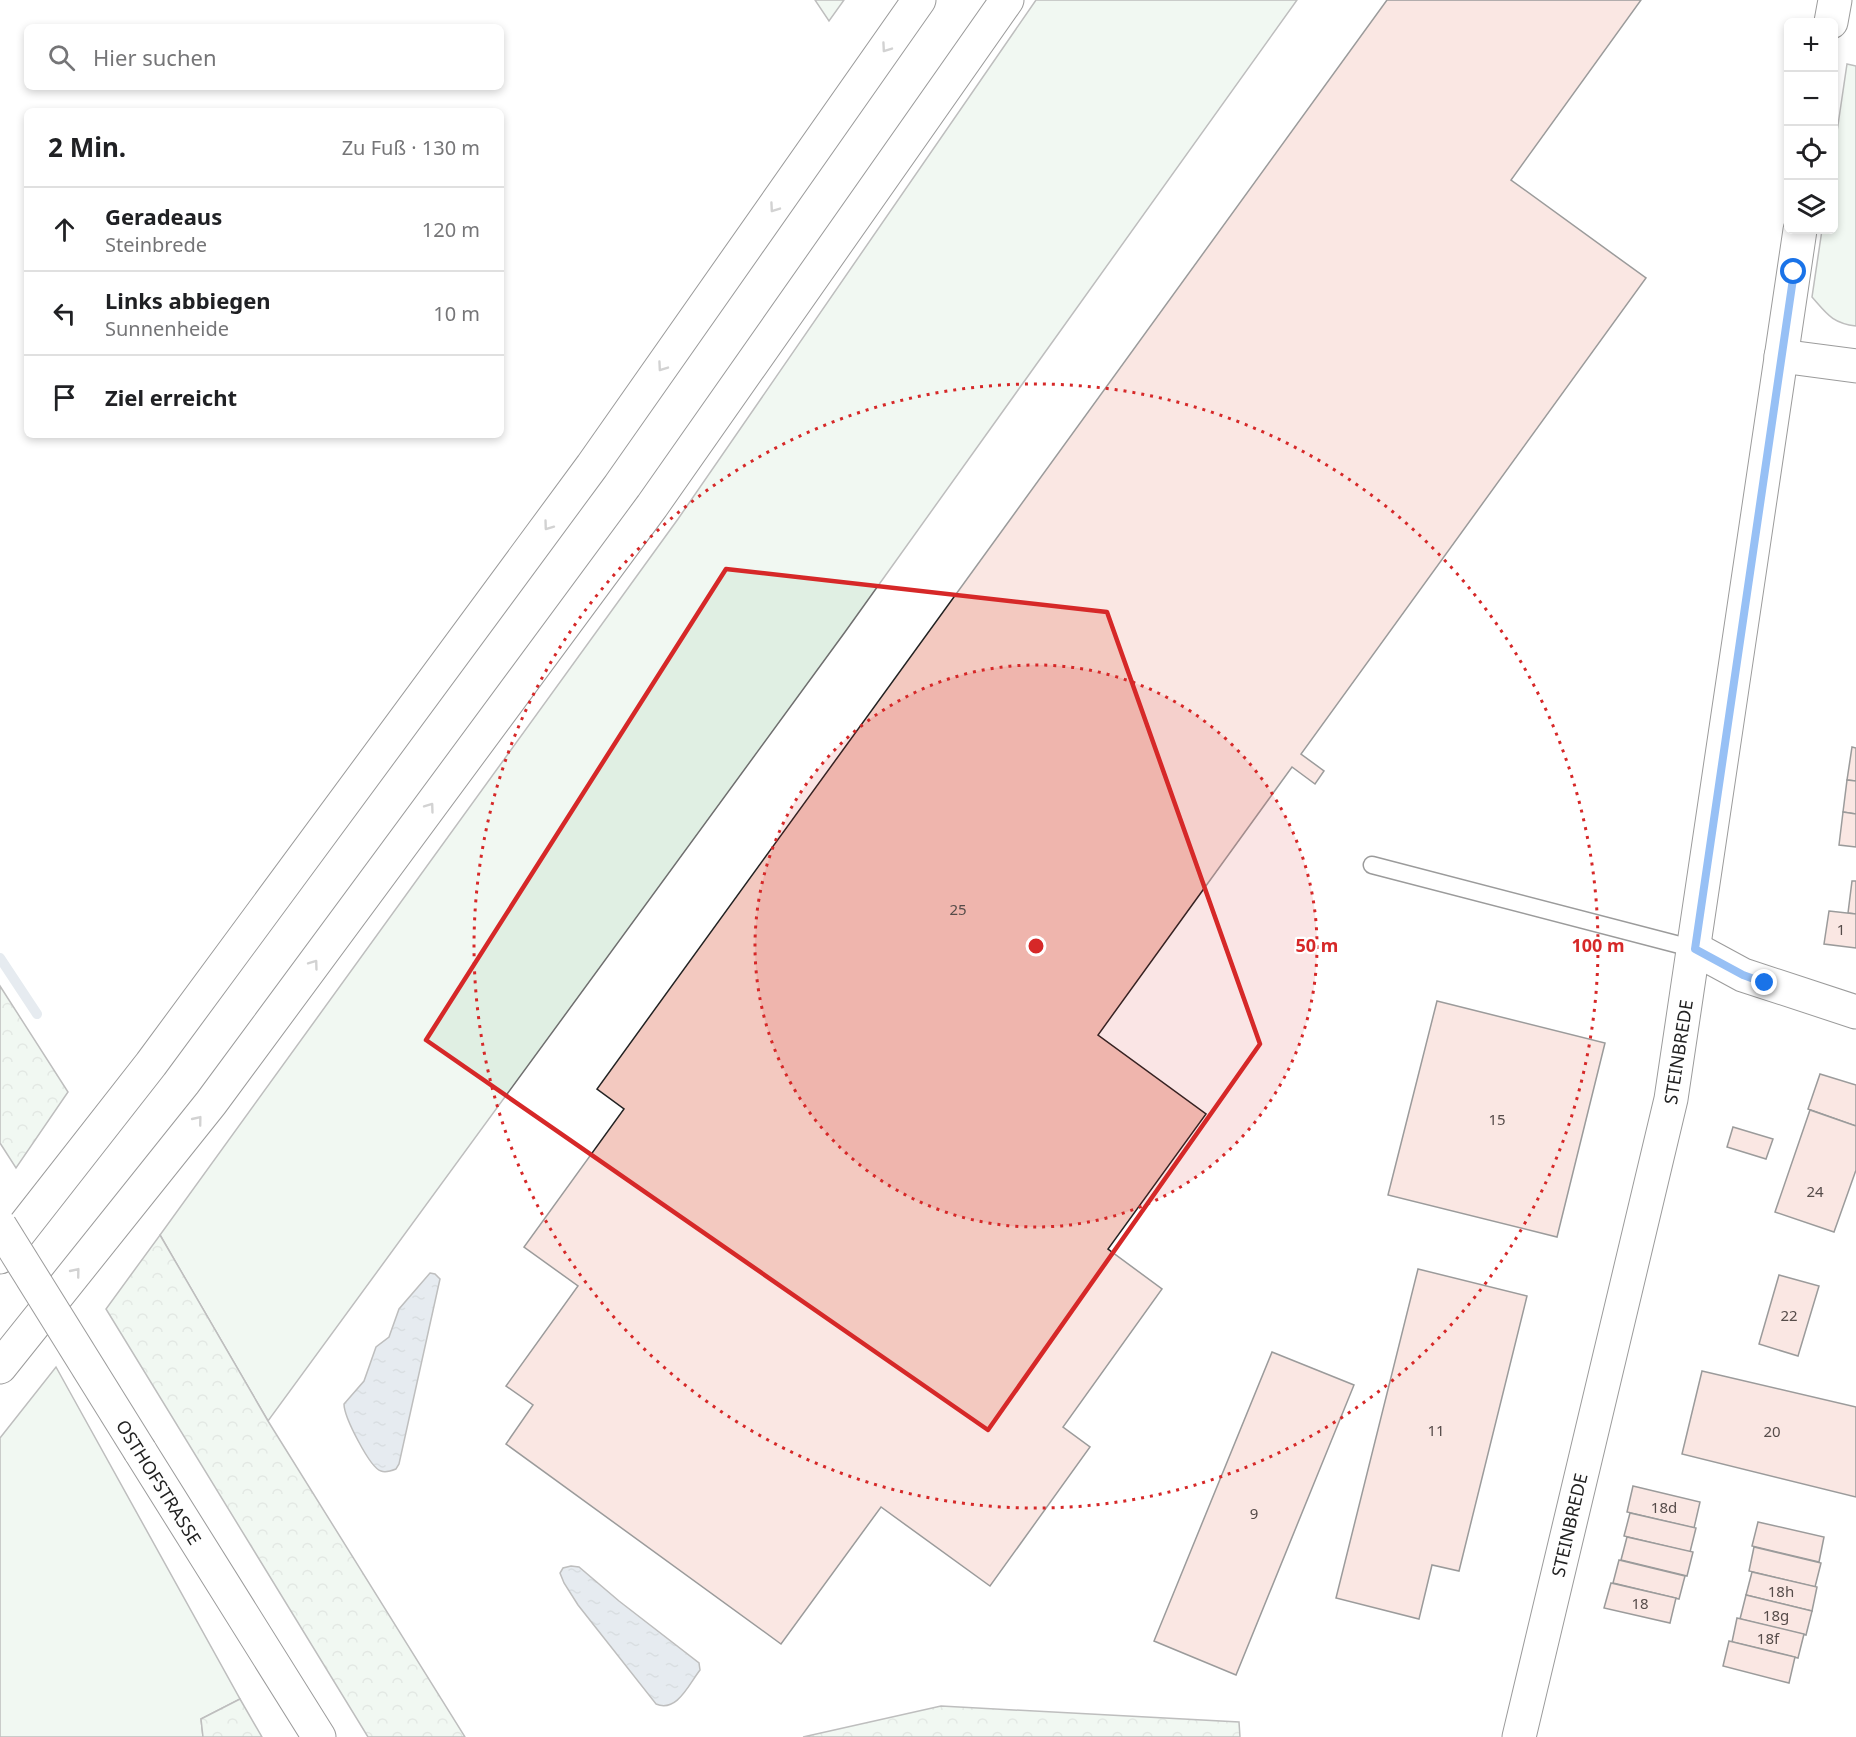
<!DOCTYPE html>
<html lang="de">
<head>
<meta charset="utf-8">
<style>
	body { margin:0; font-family:"Noto Sans",sans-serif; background:#f2f2f2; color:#202124 }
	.controls { position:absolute; right:18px; top:18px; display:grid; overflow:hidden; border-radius:9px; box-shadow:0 3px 9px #0003 }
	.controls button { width:54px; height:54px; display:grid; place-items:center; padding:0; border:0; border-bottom:2px solid #e0e0e0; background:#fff; color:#202124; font:30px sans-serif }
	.stop { position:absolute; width:18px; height:18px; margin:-14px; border:4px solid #1a73e8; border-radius:50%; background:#fff }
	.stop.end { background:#1a73e8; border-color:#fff; box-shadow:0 2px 6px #0008 }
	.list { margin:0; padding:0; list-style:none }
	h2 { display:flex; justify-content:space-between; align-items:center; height:78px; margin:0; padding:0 24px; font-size:26px }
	h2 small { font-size:20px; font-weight:400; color:#757577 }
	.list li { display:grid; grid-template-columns:39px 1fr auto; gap:18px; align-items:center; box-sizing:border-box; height:84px; padding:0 24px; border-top:2px solid #e0e0e0 }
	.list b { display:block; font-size:22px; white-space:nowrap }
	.list p { margin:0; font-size:20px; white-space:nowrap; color:#757577 }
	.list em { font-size:20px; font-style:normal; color:#757577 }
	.icon { flex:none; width:33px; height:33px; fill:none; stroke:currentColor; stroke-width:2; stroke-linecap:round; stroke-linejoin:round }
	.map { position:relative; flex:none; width:1856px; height:1737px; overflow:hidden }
	.search { position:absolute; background:#fff; box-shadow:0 3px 9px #0003; left:24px; top:24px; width:480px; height:66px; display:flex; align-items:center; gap:15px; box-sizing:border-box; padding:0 21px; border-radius:9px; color:#757577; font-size:22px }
	.panel { position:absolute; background:#fff; box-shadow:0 3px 9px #0003; left:24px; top:108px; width:480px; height:330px; border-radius:9px }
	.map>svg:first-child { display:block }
	.green { fill:#e0efe3; stroke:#6f6f6f; stroke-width:1.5 }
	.forest { fill:url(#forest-crowns); stroke:#6f6f6f; stroke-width:1.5 }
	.water { fill:url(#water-ripples); stroke:#6f6f6f; stroke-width:1.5 }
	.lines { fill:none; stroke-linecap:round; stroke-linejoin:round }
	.stream { stroke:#c7d3dd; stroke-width:10 }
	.building { fill:#f3c9c0; stroke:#222; stroke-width:1.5 }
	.lane-casing { stroke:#222; stroke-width:19 }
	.street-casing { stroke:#222; stroke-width:35 }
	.secondary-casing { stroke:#222; stroke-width:35 }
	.highway-casing { stroke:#222; stroke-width:35 }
	.lane { stroke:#fff; stroke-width:16 }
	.street { stroke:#fff; stroke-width:33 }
	.secondary { stroke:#fff; stroke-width:33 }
	.highway { stroke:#fff; stroke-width:33 }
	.secondary-bridge-casing { stroke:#222; stroke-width:35; stroke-linecap:butt }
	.secondary-bridge { stroke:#fff; stroke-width:33 }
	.oneway { stroke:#9c9c9c }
	.route { stroke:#1a73e8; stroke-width:8 }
	.marked { fill:none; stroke:#d62828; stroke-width:4.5; stroke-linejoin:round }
	.ring { fill:none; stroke:#d62828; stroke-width:3; stroke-dasharray:3 6 }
	.labels { text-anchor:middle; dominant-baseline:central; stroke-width:4.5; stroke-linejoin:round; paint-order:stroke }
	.number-label { font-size:15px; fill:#564c4a }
	.street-label { font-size:18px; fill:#222; stroke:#fff }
	.centre { fill:#d62828; stroke:#fff; stroke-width:3 }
	.ring-label { font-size:18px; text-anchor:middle; font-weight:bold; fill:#d62828; stroke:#fff; stroke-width:4.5; stroke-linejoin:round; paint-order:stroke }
</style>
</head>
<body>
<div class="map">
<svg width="1856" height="1737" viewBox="0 0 1856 1737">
	<defs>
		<pattern id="forest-crowns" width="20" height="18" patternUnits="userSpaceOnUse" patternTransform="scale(1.5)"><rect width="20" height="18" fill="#e0efe3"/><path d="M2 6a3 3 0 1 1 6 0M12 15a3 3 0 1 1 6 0" fill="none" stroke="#c0cdc2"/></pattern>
		<pattern id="water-ripples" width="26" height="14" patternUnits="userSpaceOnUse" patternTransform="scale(1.5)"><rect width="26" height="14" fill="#c7d3dd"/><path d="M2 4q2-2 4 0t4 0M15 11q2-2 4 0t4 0" fill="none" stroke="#abb5bd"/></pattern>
	</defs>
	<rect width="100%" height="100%" fill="#fff"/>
	<g class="green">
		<path d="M815,0H844L829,21Z"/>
		<path d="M1036,0H1297L845,632L268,1421L160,1235L678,519Z"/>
		<path d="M1847,64L1856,66V326C1832,323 1827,314 1812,297L1822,230H1834V152Z"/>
		<path d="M56,1367L240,1699L201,1719L203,1737H0V1438Z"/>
	</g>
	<g class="forest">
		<path d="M0,986L68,1092L16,1168L0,1143Z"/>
		<path d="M160,1235L268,1421L465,1737H368L106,1309Z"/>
		<path d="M240,1699L262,1737H203L201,1719Z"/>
		<path d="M941,1706L1239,1722L1240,1737H803Z"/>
	</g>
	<g class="water">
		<path d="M430,1273L435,1274L440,1279L399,1464L396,1469C391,1471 386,1473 381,1471C370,1468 344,1417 344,1404L364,1381L376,1347L389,1337L399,1309Z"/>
		<path d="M571,1566L579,1567L619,1601L699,1663L700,1670C689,1684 677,1713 656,1704L578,1605L564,1583L560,1573L563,1568Z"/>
	</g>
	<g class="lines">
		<path class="stream" d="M0,958L37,1014"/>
	</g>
	<g class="building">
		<path d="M1387,0H1641L1511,180L1646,278L1301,754L1324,771L1315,784L1292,767L1098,1035L1206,1114L1108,1249L1162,1289L1063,1427L1090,1447L990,1586L881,1507L781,1644L506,1444L533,1405L506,1386L578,1286L524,1247L624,1109L597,1089Z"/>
		<path d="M1852,747L1856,748V781L1847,780Z"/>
		<path d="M1847,780L1856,781V814L1843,812Z"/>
		<path d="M1843,812L1856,814V847L1839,845Z"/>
		<path d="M1852,881H1856V914L1848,913Z"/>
		<path d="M1829,911L1856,914V948L1824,944Z"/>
		<path d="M1437,1001L1605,1043L1557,1237L1388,1195Z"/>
		<path d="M1820,1074L1856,1085V1126L1808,1109Z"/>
		<path d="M1810,1110L1856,1126V1170L1834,1232L1775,1212Z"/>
		<path d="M1733,1127L1773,1139L1766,1159L1727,1147Z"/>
		<path d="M1418,1269L1527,1296L1459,1571L1432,1565L1419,1619L1336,1598Z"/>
		<path d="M1779,1275L1819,1286L1798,1356L1759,1344Z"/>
		<path d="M1272,1352L1354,1385L1236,1675L1154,1641Z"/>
		<path d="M1702,1371L1856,1407V1497L1682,1454Z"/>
		<path d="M1633,1486L1700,1502L1694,1528L1627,1512Z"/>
		<path d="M1630,1513L1696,1528L1690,1552L1624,1536Z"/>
		<path d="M1758,1522L1824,1537L1819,1562L1752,1546Z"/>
		<path d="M1627,1537L1693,1552L1687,1576L1621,1560Z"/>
		<path d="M1754,1547L1821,1563L1815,1587L1749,1571Z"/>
		<path d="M1619,1560L1685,1576L1679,1599L1613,1583Z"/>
		<path d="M1752,1572L1817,1587L1812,1611L1746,1595Z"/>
		<path d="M1611,1583L1676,1598L1670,1623L1604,1608Z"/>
		<path d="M1746,1595L1812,1611L1806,1635L1740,1619Z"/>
		<path d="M1737,1618L1804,1634L1798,1658L1732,1642Z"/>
		<path d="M1729,1641L1795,1657L1789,1683L1723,1666Z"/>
	</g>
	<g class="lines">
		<g class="lane-casing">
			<path id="lane" d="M1372,865L1695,949"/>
		</g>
		<g class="street-casing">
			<g id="street">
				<path d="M1831,22L1835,0"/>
				<path d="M1781,356L1856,366"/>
				<path d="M1695,949L1743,975L1856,1012"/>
				<path d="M1519,1737L1671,1099L1800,230"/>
			</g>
		</g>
		<g class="secondary-casing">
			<path id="secondary" d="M140,1451L319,1737"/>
		</g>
		<g class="highway-casing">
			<g id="highway">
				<path d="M0,1257L151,1064L592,466L919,0"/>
				<path d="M0,1367L211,1103L652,506L1007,0"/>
			</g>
		</g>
		<use href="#lane" class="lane"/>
		<use href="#street" class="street"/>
		<use href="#secondary" class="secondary"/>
		<use href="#highway" class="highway"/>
		<g class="secondary-bridge-casing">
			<path id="secondary-bridge" d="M0,1226L140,1451"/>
		</g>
		<use href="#secondary-bridge" class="secondary-bridge"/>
	</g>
	<defs><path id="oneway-chevron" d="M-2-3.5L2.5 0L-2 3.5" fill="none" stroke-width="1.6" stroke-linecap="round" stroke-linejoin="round" transform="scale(1.5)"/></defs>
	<g class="oneway">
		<use href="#oneway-chevron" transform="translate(886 48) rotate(125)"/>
		<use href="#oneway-chevron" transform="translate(774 208) rotate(125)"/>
		<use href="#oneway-chevron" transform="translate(662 367) rotate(125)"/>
		<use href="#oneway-chevron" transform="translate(548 526) rotate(126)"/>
		<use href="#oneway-chevron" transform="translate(430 807) rotate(-54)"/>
		<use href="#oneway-chevron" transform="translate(314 964) rotate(-54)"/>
		<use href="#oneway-chevron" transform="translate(198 1120) rotate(-51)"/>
		<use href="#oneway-chevron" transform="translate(76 1272) rotate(-51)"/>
	</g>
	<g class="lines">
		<path class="route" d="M1765,983L1743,975L1695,949L1794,272"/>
	</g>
	<path d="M0 0H1856V1737H0ZM726,569L1107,612L1260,1044L988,1430L426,1040Z" fill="#fff" fill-opacity=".55" fill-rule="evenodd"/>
	<path class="marked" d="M726,569L1107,612L1260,1044L988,1430L426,1040Z"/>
	<circle cx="1036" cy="946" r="281" fill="#d62828" fill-opacity=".12"/>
	<g class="ring">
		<circle cx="1036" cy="946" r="281"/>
		<circle cx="1036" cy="946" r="562"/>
	</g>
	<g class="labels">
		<g class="number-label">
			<text x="958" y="909">25</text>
			<text x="1841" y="929">1</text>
			<text x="1497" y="1119">15</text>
			<text x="1815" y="1191">24</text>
			<text x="1789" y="1315">22</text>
			<text x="1436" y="1430">11</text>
			<text x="1772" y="1431">20</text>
			<text x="1664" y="1507">18d</text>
			<text x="1254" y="1513">9</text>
			<text x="1781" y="1591">18h</text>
			<text x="1640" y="1603">18</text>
			<text x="1776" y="1615">18g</text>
			<text x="1768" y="1638">18f</text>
		</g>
		<g class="street-label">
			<text transform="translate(1678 1052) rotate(-81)">STEINBREDE</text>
			<text transform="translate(159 1482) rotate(58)">OSTHOFSTRASSE</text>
			<text transform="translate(1569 1525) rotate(-77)">STEINBREDE</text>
		</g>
	</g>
	<circle cx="1036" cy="946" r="9" class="centre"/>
	<g class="ring-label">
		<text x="1317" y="952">50 m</text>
		<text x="1598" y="952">100 m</text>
	</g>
</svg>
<div class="controls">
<button>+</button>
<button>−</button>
<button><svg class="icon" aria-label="locate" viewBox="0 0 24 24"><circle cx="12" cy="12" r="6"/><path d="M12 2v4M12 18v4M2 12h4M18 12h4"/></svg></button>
<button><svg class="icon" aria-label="layers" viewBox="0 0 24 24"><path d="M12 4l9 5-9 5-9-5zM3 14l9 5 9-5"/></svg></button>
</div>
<div class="stop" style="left:1794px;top:272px"></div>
<div class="stop end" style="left:1765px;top:983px"></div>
<div class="search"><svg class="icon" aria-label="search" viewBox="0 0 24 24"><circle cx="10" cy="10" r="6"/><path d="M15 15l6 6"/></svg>Hier suchen</div>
<section class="panel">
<h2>2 Min.<small>Zu Fuß · 130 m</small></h2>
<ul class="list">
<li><svg class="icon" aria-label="ahead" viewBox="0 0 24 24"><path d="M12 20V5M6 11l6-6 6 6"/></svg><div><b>Geradeaus</b><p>Steinbrede</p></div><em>120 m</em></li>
<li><svg class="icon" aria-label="left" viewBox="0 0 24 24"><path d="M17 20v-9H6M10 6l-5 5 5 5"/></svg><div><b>Links abbiegen</b><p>Sunnenheide</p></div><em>10 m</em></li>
<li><svg class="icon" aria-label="arrive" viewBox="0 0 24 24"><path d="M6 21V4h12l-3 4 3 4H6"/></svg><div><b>Ziel erreicht</b></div></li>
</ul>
</section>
</div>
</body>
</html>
